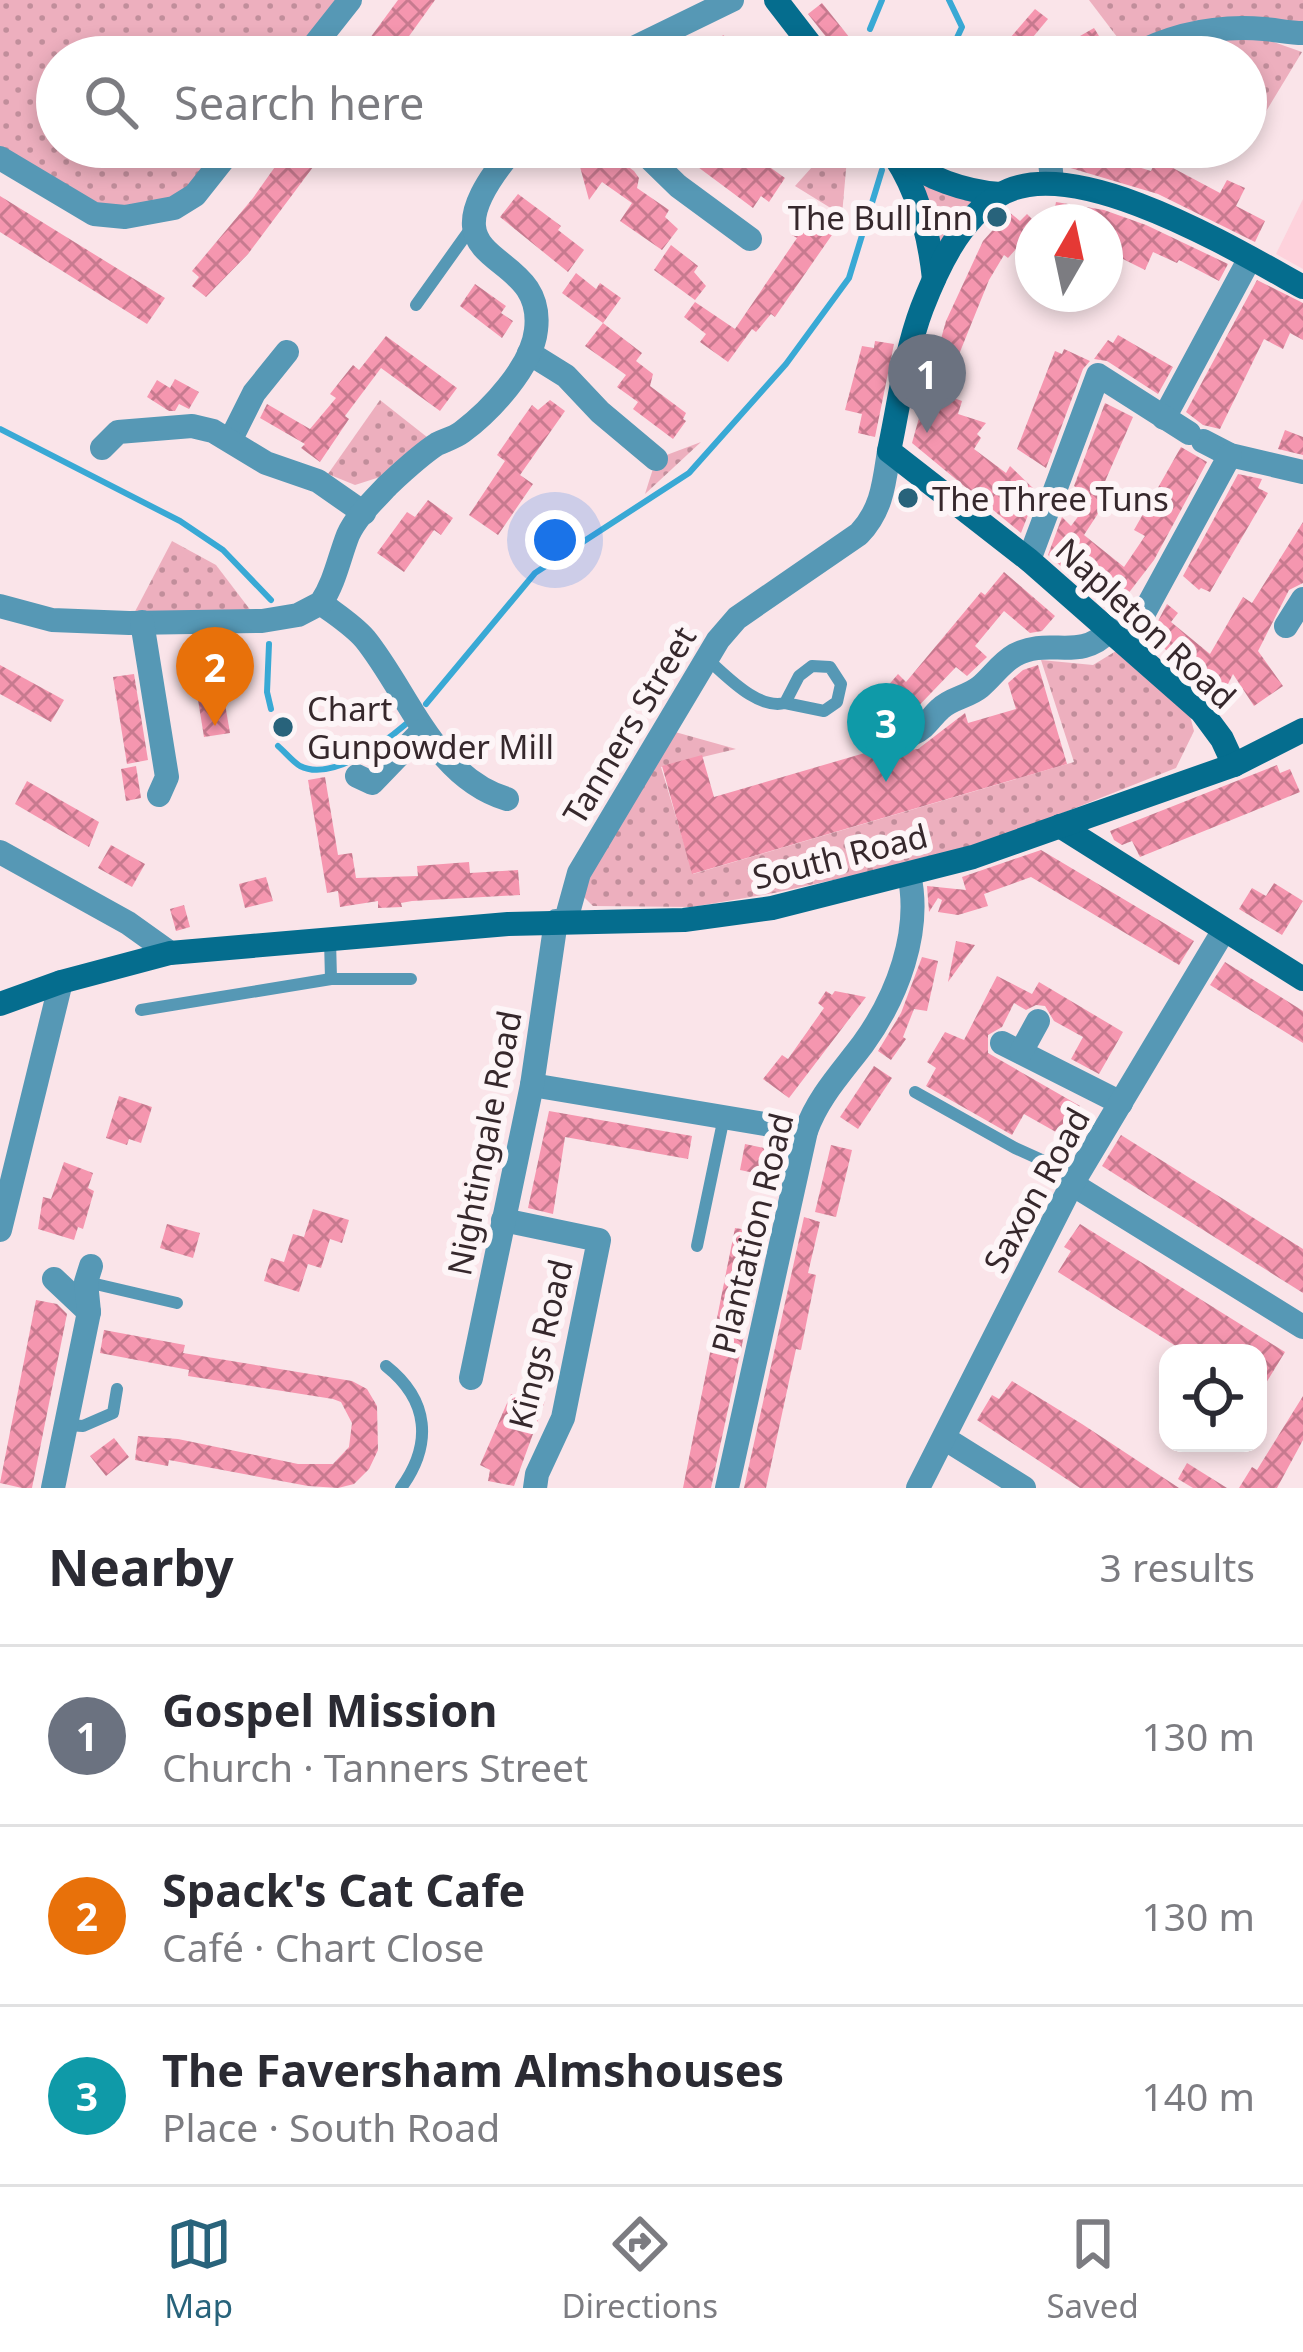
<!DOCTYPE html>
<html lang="en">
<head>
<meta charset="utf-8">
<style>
	body { margin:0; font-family:"Noto Sans",sans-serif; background:#f7f7f7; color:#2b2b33 }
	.controls { position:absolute; right:36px; bottom:36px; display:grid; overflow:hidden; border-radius:24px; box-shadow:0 6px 18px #0003 }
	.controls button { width:108px; height:108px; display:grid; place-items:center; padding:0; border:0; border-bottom:3px solid #e1e1e2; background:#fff; color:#2b2b33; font:60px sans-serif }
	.compass { position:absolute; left:1015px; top:204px; width:108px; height:108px; border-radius:50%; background:#fff; box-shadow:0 6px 18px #0003; rotate:9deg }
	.you { position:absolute; left:555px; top:540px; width:42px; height:42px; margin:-30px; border:9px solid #fff; border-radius:50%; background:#1a73e8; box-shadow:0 0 0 18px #1a73e833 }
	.badge { display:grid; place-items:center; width:78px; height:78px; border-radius:50%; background:#28637b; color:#fff; font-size:39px; font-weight:700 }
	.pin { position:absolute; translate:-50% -99px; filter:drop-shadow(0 3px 6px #0008) }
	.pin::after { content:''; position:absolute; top:63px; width:42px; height:36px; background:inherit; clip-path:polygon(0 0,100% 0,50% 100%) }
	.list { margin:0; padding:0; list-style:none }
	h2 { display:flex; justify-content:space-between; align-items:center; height:156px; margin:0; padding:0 48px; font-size:51px }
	h2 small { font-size:39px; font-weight:400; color:#7c7c81 }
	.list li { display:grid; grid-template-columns:78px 1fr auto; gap:36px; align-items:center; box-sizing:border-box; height:180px; padding:0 48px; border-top:3px solid #e1e1e2 }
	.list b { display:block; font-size:45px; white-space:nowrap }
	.list p { margin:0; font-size:39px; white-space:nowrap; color:#7c7c81 }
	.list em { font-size:39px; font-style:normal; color:#7c7c81 }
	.icon { flex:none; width:66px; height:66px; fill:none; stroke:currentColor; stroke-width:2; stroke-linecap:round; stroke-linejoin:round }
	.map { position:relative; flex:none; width:1303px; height:1488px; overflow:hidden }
	.search { position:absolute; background:#fff; box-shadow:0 6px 18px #0003; left:36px; right:36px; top:36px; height:132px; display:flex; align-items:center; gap:30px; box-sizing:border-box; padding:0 42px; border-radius:66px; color:#7c7c81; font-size:45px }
	.sheet { height:696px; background:#fff }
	nav { display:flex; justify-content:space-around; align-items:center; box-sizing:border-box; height:168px; border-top:3px solid #e1e1e2; background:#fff; font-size:33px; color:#7c7c81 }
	nav a { display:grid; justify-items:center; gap:6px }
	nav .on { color:#28637b }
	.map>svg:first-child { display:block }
	.built { fill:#fed2dc }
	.grass { fill:url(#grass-dots) }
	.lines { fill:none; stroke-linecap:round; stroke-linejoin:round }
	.stream { stroke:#39a9d5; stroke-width:6 }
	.building { fill:url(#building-cross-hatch) }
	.lane { stroke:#5698b5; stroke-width:12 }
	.street { stroke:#5698b5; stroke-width:24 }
	.secondary { stroke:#056d8e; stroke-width:24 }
	.poi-dot { fill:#28637b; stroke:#fdf5f7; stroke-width:4.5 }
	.labels { text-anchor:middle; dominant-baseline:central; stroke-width:12; stroke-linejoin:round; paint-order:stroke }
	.poi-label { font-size:33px; fill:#36282c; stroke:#fdf5f7; text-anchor:start }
	.street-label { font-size:33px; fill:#36282c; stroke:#fdf5f7 }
</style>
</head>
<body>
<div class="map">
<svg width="1303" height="1488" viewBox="0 0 1303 1488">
	<defs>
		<pattern id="grass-dots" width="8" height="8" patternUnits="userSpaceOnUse" patternTransform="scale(3)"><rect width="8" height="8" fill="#edafbe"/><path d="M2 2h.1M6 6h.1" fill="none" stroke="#c18e9b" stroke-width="1.8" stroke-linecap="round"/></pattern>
		<pattern id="building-cross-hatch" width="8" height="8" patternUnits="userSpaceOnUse" patternTransform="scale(3)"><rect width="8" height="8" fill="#f596af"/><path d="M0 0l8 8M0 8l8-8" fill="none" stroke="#c77a8f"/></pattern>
	</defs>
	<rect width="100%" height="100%" fill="#fae4e9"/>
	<path class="built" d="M1303,199V269L1276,254Z"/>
	<g class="grass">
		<path d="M0,0H349L301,57H57V147H230L195,195L125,217L0,158Z"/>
		<path d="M1089,0H1303V22L1127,50Z"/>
		<path d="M1205,39H1265L1302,52L1259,123L1246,113V57H1170L1158,48Z"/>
		<path d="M830,147H848L842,215L795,186Z"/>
		<path d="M920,180L973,201L942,249Z"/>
		<path d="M380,400L432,441L380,477L355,485L328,474Z"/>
		<path d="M701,442L645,494L656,459Z"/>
		<path d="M172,541L216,565L258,620L129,623Z"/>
		<path d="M1121,648L1188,708L1194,731L1176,768L969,850L774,893L692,907L593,906L584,897L583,884L668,730L736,749L661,767L693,874L1074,762L1041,660L1093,665Z"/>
	</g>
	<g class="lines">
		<g class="stream">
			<path d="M870,29L882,0"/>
			<path d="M948,57L962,27L949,0"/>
			<path d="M0,429L180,521L223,550L271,600"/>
			<path d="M269,644L267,692L271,709"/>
			<path d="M426,704L535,573L689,473L786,364L849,278L882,170"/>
			<path d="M278,746C285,752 293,762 300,766C331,782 384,743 406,724"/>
		</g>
	</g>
	<g class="building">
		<path d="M398,0H435L394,57H356Z"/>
		<path d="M822,3L865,57H842L808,14Z"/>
		<path d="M1035,9L1048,19L1023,49L1010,38Z"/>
		<path d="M1094,28L1112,57H1059L1073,40Z"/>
		<path d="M723,35L736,44L741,37L771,57H708Z"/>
		<path d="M522,37L553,57H508Z"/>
		<path d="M289,147H328L248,254L206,297L192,286L199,277L192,271L253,198Z"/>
		<path d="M539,147H602L634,171L639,178L637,188L669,210L665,217L678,229L662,250L620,221L632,203L602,182L589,200L576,152L566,167Z"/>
		<path d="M671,147H742L785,178L769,202L761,196L753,208Z"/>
		<path d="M994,147L1035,156L1034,168L990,162Z"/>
		<path d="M1073,147L1151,171L1161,148L1179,156L1173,168L1220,193L1227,180L1245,188L1236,206L1265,221L1255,242L1158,194L1067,167Z"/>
		<path d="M518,194L561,226L558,230L584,250L568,272L500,217Z"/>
		<path d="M0,196L165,298L147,324L0,232Z"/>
		<path d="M1056,202L1104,210L1146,225L1228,264L1219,281L1179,260L1177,263L1153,252L1145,270L1105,250V222H1052Z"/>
		<path d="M1009,212L1020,221L1027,214L1035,222L1033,230L1008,258L1004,255L989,280L943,394L962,401L958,414L986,423L977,434L981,438L974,449L1006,473L1010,466L1037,492L1021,533L912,443L946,321L983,241Z"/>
		<path d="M806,213L834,232L775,317L771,314L756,332L752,329L728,362L700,342L706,334L684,317L695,302L735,329L797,238L792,235Z"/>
		<path d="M671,245L698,266L694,272L706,286L695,300L654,270Z"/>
		<path d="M576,273L596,289L600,283L621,298L603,323L642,353L636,361L653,374L650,386L686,413L683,419L686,421L673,439L633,409L638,402L617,387L626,375L585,346L603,323L562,293Z"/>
		<path d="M1257,280L1303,303V340L1290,333L1283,349L1264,339L1220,429L1203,425L1186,412Z"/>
		<path d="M475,284L506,306L501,313L513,321L502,338L460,306Z"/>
		<path d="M1118,335L1173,367L1158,394L1107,361L1094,359L1108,340L1113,343Z"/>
		<path d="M386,336L457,388L440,411L381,368L345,416L349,419L320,462L301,448L305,444L260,418L267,404L310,429L336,398L330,394L353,365L359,370Z"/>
		<path d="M875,341L894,344L875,437L858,433L862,414L845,410L862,346L874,348Z"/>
		<path d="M1064,349L1090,361L1083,369L1046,468L1017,449L1055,351L1062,354Z"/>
		<path d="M175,379L199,392L189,409L179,404L175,411H169L147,397L157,380L170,388Z"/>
		<path d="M550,400L565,411L520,475L533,484L498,535L469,515L505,461L497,455L517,426L532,405L538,410Z"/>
		<path d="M1105,403L1133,417L1103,486L1112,492L1084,535L1124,567L1145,536L1134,530L1181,447L1207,462L1154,560L1114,612L1048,555L1062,517L1071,526L1092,498L1074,486Z"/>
		<path d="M1285,430L1303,437V455L1278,449Z"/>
		<path d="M1238,474L1262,479L1258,488L1268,493L1210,592L1201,588L1199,590L1183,576Z"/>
		<path d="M428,500L453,518L441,535L434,530L404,572L377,553L407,512L415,517Z"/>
		<path d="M1303,522V583L1289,590L1258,651L1283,686L1254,706L1233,674L1224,692L1193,674L1157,642L1152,646L1147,642L1167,604L1178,613L1171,622L1210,654L1243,597L1252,603Z"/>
		<path d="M1004,572L1055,616L1042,631L1030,633L1004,611L975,646L987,657L967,676L956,667L907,718L880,695L898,674L906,682L981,592L985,595Z"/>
		<path d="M215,646L230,733L204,737L190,650Z"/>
		<path d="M0,665L64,700L51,722L0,694Z"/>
		<path d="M1038,665L1067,764L692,874L662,766L702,755L714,797L899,743L910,750L918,749L965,713L968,723L1016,709L1008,683L1023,670Z"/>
		<path d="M134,674L148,760L127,764L113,677Z"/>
		<path d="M1277,765L1280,773L1290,769L1300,792L1140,857L1132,841L1122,845L1114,840L1110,831Z"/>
		<path d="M136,766L141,798L126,801L121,769Z"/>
		<path d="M325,777L338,855L352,853L356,878L418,876L417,866L469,862L470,873L518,870L520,895L412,901L401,903L402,907L378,908V901L340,907L338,891L327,893L308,780Z"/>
		<path d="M27,781L99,822L89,847L15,804Z"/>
		<path d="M111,845L145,864L132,887L98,868Z"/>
		<path d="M1041,850L1194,941L1179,965L1031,877L984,894L988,906L958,915L938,912L942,900L938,898L929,912L927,886L966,890L962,877Z"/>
		<path d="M266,877L273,901L245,908L239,884Z"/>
		<path d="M1274,883L1303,901L1282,935L1239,909L1252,888L1266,896Z"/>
		<path d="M184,905L190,927L176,931L170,909Z"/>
		<path d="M956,941L975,945L948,982Z"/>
		<path d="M922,957L938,961L927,1011L914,1009L903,1037L906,1039L891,1060L878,1051L901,1013Z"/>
		<path d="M1225,962L1303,1011V1043L1210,985Z"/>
		<path d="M997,976L1032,994L1039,982L1123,1032L1099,1074L1071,1059L1083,1037L1054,1021L1045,1006L1036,1005L1026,1010L1014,1003L1002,1027L988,1035V1053L1080,1106L1063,1136L1024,1114L1012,1135L926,1086L936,1068L927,1062L945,1032L964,1040Z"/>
		<path d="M826,991L832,995L835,991L866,997L789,1098L763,1079L782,1055L788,1059L824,1008L818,1003Z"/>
		<path d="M874,1066L892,1078L858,1129L840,1117Z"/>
		<path d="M119,1096L152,1107L141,1143L129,1139L127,1145L106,1138Z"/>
		<path d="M549,1111L692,1136L688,1159L565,1137L553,1214L528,1208Z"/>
		<path d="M1121,1135L1303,1249V1293L1102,1166Z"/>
		<path d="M745,1144L779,1151L774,1177L740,1170Z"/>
		<path d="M831,1145L852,1150L836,1217L815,1212Z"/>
		<path d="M64,1162L93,1173L88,1188L94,1191L83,1229L78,1227L74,1240L38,1229L43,1197L51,1199Z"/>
		<path d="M313,1209L349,1220L342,1243L330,1239L321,1268L308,1264L299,1292L264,1281L271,1258L284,1262L293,1234L304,1237Z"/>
		<path d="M804,1217L820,1222L808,1273L816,1275L801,1350L796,1349L766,1488H744Z"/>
		<path d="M167,1224L200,1233L193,1258L160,1248Z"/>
		<path d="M1080,1224L1285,1352L1258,1396V1353H1187L1058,1272L1071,1251L1064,1247Z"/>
		<path d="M735,1228L761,1232L743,1340L711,1488H683Z"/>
		<path d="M36,1300L57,1304L67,1314L32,1488H22L0,1483Z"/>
		<path d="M104,1330L185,1345L183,1353L352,1381L367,1389L377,1406L378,1450L369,1469L354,1484L338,1488L308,1486L169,1460L168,1466L135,1460L138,1436L178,1439L298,1464H333L349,1447L352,1423L341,1402L333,1399L188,1376L189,1370L100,1353Z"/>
		<path d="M1012,1381L1082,1424L1179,1488H1080L977,1420L992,1395L999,1399Z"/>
		<path d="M511,1394L545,1401L514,1486L488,1481L490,1470L480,1465Z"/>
		<path d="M1303,1396V1440L1277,1488H1239L1252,1467L1257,1470Z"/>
		<path d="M114,1438L129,1457L106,1476L90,1456Z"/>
		<path d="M1187,1463L1227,1488H1193L1178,1479Z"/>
	</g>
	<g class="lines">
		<g class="lane">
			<path d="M416,305L471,228"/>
			<path d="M706,658C726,675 757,710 785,703L799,676L812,666L830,667L841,684L837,702L824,711L785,703"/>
			<path d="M330,940L331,979"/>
			<path d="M141,1010L331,979H411"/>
			<path d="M915,1092L1015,1148L1077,1176"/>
			<path d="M697,1246L724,1117"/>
			<path d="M87,1282L177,1303"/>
			<path d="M386,1366C429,1400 433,1444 401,1488"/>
			<path d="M67,1425L83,1426L113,1413L117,1389"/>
		</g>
		<g class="street">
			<path d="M305,57L350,0"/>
			<path d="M615,57L732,0"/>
			<path d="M1130,57C1171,35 1217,25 1264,29C1277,30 1290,33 1303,33"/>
			<path d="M638,147L678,186L750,239"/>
			<path d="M0,158L94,214L125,217L174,208L195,195L233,147"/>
			<path d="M1052,181L1050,161L1057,147"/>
			<path d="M529,353L566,376L600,412L656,459"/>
			<path d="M1164,418L1250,258"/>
			<path d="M231,439L254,393L287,352"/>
			<path d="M1203,441L1230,455L1303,472"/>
			<path d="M102,448L118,432L192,426L213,431L266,463L318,481L364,513"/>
			<path d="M1029,560L1098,375L1189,433"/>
			<path d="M321,603C335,614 353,625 365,639C408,692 434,777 507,799"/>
			<path d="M0,606L52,620L129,623L262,621L298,615L321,603C335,582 339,558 348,535C356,517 374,500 388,485C403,471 420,455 437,444C445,440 454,438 462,432C490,411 532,367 536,330C547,241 407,275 515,147"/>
			<path d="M142,622L167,777L159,795"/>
			<path d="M1286,626L1303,599"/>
			<path d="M1127,644L1230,455"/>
			<path d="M912,734C926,728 930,718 940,709C951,698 968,697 980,687C992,677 1001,663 1015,655C1050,636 1079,663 1110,630"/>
			<path d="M357,776L372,783L422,731"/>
			<path d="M0,852L128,923L170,953"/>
			<path d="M566,920L579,873L718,640L737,618L859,534C882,510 884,484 889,451"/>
			<path d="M1002,1043L1121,1103"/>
			<path d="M1021,1052L1038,1021"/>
			<path d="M532,1085L806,1131"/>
			<path d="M1072,1184L1303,1327"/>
			<path d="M503,1220L599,1240L563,1418L537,1474L535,1488"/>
			<path d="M0,1230L61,982"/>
			<path d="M54,1279L89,1312"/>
			<path d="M471,1378L532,1085L556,921"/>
			<path d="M944,1438L1024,1488"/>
			<path d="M53,1488L89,1312L86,1282L91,1266"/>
			<path d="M727,1488L806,1131C818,1097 842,1072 863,1044C897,997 922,932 909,874"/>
			<path d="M918,1488L1072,1184L1224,930"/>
		</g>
		<g class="secondary">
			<path d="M776,0L820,57"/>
			<path d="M888,147C917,185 929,232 934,279"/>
			<path d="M898,158C931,178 961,191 1000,194"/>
			<path d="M1234,765L1222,739L1202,712L1029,560L889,451C899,405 905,353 922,308C938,267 959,221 998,196C1070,149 1236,250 1303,287"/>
			<path d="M1060,826L1303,979"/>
			<path d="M0,1004L61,982L170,953L508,924L684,920L772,908L973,857L1234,765L1303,730"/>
		</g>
	</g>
	<g class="poi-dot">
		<circle cx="997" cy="217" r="12"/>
		<circle cx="908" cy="498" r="12"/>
		<circle cx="283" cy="727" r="12"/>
	</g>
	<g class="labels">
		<g class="poi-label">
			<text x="973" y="217" text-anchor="end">The Bull Inn</text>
			<text x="932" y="498">The Three Tuns</text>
			<text x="307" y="708">Chart<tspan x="307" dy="38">Gunpowder Mill</tspan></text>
		</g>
		<g class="street-label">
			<text transform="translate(1146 623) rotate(43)">Napleton Road</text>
			<text transform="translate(629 725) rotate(-59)">Tanners Street</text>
			<text transform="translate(840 856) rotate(-14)">South Road</text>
			<text transform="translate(484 1143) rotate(-79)">Nightingale Road</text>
			<text transform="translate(1036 1190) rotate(-61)">Saxon Road</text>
			<text transform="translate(752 1233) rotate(-76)">Plantation Road</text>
			<text transform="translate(540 1344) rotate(-76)">Kings Road</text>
		</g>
	</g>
</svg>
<div class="controls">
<button><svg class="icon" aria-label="locate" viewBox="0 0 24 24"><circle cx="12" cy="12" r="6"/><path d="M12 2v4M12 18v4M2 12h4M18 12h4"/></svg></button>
</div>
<svg class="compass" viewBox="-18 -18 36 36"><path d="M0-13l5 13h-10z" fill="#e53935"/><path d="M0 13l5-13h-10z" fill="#7c7c81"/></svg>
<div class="you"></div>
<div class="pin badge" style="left:927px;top:433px;background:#6b7280">1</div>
<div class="pin badge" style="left:215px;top:726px;background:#e8710a">2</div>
<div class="pin badge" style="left:886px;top:782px;background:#0f9aa8">3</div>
<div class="search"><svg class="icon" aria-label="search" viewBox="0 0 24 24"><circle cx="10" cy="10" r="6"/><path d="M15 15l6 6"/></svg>Search here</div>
</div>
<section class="sheet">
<h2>Nearby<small>3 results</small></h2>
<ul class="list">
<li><span class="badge" style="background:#6b7280">1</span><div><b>Gospel Mission</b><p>Church · Tanners Street</p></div><em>130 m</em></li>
<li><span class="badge" style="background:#e8710a">2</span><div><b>Spack's Cat Cafe</b><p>Café · Chart Close</p></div><em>130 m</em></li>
<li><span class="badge" style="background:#0f9aa8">3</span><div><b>The Faversham Almshouses</b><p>Place · South Road</p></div><em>140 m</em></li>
</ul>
</section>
<nav>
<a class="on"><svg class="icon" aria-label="map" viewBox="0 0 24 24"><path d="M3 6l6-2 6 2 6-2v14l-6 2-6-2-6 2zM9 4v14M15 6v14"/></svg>Map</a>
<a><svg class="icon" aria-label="directions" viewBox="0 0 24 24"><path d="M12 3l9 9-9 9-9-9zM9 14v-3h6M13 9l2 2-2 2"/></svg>Directions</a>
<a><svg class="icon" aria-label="saved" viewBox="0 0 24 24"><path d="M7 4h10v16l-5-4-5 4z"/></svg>Saved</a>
</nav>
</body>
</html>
